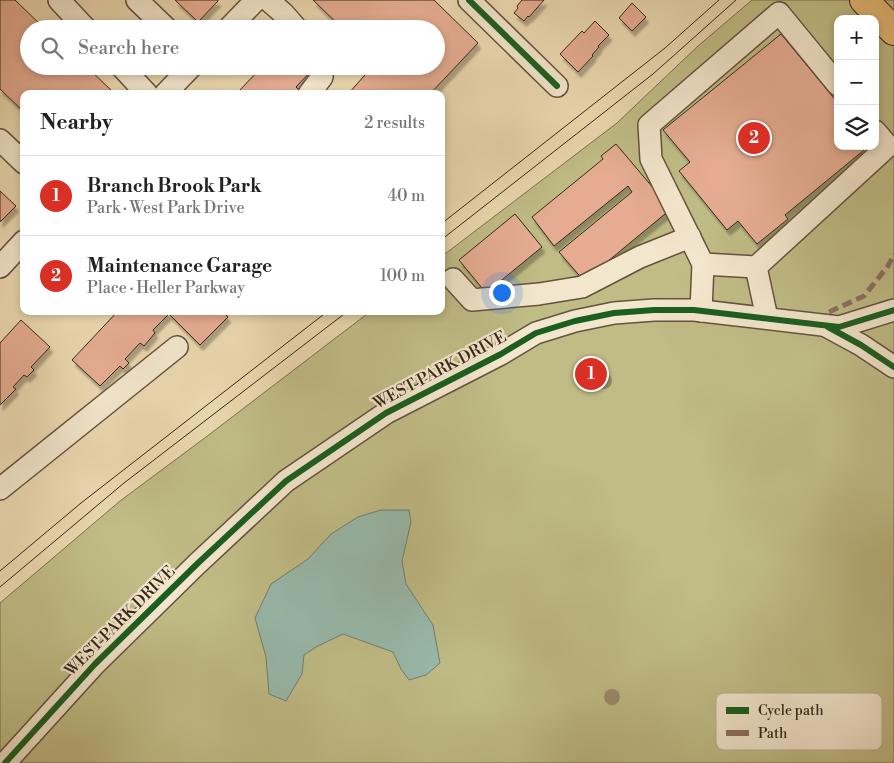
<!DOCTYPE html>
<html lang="en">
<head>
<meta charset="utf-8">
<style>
	body { margin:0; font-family:"Libre Bodoni",serif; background:#f2f2f2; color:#222 }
	.controls { position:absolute; right:15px; top:15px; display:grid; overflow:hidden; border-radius:10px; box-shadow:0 2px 8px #0003 }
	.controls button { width:45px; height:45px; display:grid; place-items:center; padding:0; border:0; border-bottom:1px solid #e0e0e0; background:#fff; color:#222; font:25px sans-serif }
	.you { position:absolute; left:501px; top:292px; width:18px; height:18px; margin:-12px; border:4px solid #fff; border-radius:50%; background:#1a73e8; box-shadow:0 0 0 8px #1a73e833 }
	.badge { display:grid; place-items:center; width:32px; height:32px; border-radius:50%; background:#d93025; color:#fff; font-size:16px; font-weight:700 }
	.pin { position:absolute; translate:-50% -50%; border:2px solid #fff; box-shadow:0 1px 5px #0006 }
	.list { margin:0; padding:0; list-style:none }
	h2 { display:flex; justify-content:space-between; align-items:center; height:65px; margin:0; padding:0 20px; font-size:21px }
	h2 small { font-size:16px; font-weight:400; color:#767676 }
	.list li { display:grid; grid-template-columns:32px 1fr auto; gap:15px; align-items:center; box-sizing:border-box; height:80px; padding:0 20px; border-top:1px solid #e0e0e0 }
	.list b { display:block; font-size:19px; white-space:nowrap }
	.list p { margin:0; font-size:16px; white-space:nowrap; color:#767676 }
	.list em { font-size:16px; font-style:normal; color:#767676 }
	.icon { flex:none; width:28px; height:28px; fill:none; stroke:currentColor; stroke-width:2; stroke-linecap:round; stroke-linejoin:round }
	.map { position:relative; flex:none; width:894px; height:763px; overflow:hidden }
	.search { position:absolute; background:#fff; box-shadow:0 2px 8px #0003; left:20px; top:20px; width:425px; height:55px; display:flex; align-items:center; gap:12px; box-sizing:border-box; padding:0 18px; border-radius:28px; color:#767676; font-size:19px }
	.panel { position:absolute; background:#fff; box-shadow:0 2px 8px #0003; left:20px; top:90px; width:425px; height:225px; border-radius:10px }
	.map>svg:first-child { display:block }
	.green { fill:#c0bc86; stroke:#7c7150; fill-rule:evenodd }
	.water { fill:#98baac; stroke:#727f71 }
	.building { fill:#e5ac92; stroke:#382619; filter:url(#shadow) }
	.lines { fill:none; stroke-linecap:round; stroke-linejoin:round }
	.minor-casing { stroke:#65523f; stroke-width:24 }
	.major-casing { stroke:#382619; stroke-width:30 }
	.minor { stroke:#f2e6cc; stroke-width:21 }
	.major { stroke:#e6bc78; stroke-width:28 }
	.tram { stroke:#382619; stroke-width:1 }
	.quiet { stroke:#8d6e63; stroke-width:5; stroke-dasharray:10 5; stroke-linecap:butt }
	.cycleway-casing { stroke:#f2e6cc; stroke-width:9 }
	.cycleway { stroke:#1b5e20; stroke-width:6 }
	.tree { fill:#9b8b6c }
	.labels { text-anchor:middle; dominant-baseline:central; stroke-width:4.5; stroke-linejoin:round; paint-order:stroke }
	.street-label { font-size:16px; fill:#382619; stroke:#f2e6cc }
	.key { fill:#f2e6cc; stroke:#baac96; stroke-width:1 }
	.key-label { font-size:14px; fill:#382619 }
</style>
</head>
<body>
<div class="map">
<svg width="894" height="763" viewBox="0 0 894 763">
	<defs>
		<filter id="shadow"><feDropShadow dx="3" dy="5.5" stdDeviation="1" flood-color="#0004"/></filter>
	</defs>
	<rect width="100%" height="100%" fill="#ebd8b0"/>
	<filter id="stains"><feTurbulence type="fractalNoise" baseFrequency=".004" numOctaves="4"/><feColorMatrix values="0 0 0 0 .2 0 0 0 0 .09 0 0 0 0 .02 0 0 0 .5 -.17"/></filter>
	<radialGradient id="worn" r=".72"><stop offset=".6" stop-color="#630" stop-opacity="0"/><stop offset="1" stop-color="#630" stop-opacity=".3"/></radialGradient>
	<path class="green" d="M752,0H894V763H0V603L120,501L206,437L371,311H441V257L617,123L698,46ZM838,19H875V146H838Z"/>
	<path class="water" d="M381,510H409L411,522L402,561L406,584L433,625L440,663L426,675L409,680L401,669L393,652L343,634L316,647L304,655L302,674L286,701L269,694L266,657L255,618L271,584L308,559L331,534L358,517Z"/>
	<g class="building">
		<path d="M0,0H15L45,29H29V66H86L115,94H24V112L0,89Z"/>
		<path d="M175,0H218V1L198,22Z"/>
		<path d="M313,0H434L478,43L430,94H348L373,66H436V29H343Z"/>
		<path d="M522,0H544L529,17L528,16L524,21L514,13L518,8L517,6Z"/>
		<path d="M632,3L646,17L632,31L619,18Z"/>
		<path d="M595,21L609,35L598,46L599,47L592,55L593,56L578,72L560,54L582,31L584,33Z"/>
		<path d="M781,34L838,103V146H869L785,215L788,219L757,244L738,221L727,230L679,171L690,162L663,130Z"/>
		<path d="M263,66H313L314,68L296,87L299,90L296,94H236Z"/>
		<path d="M616,144L671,209L584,281L559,252L632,192L628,186L554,246L532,217L603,159L601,156Z"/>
		<path d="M0,191L16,206L0,222Z"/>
		<path d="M515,214L542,247L486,293L459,260Z"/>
		<path d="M118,311H222L228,317L200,345L169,314L153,330L155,333L144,346L140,343L125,359L129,363L123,369L120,366L100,386L72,360Z"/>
		<path d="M21,320L50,347L31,367L34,370L27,377L24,375L13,387L16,389L0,405V343Z"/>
	</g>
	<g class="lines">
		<g class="minor-casing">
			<g id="minor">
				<path d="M59,0L86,29"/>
				<path d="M137,0L167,29"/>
				<path d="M268,0L284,14L297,29"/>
				<path d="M469,0L557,86"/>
				<path d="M228,29L256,0"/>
				<path d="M121,66L147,94"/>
				<path d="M838,85L779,13L649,125L651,159L703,264L756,267L888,146L875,131"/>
				<path d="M165,94L192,66"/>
				<path d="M309,94L322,77L323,66"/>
				<path d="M0,140L24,163"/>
				<path d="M0,267L24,241"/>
				<path d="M756,267L767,318"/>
				<path d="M453,279L472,300L539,294L582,287L640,257L690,237"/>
				<path d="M701,311L703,264"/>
				<path d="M826,326L861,345L894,367"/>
				<path d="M0,489L177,347"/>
				<path d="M5,763L95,664L197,564L286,481L386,413L501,354L536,333L575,321L614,313L654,310H694L839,327L894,310"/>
			</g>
		</g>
		<g class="major-casing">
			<path id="major" d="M864,0L894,31"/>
		</g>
		<use href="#minor" class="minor"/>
		<use href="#major" class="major"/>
		<g class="tram">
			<path d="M441,224L665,48L719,0"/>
			<path d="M441,240L653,74L736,0"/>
			<path d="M0,571L81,503L328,311"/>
			<path d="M0,587L124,483L348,311"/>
		</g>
		<path class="quiet" d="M829,312L864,296L888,266L894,254"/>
		<g class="cycleway-casing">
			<g id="cycleway">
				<path d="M469,0L557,86"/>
				<path d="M828,327L861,345L894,367"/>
				<path d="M5,763L95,664L197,564L286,481L386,413L501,354L536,333L575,321L614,313L654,310H694L839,327L894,310"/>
			</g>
		</g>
		<use href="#cycleway" class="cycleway"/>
	</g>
	<g class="tree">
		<circle cx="604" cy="381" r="8"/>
		<circle cx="612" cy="697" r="8"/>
	</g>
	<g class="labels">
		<g class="street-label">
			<text transform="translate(440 370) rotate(-28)">WEST PARK DRIVE</text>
			<text transform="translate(120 621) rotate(-45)">WEST PARK DRIVE</text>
		</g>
	</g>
	<rect x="716" y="693" width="166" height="57" rx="8" class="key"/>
	<rect x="726" y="707" width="23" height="7" fill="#1b5e20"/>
	<rect x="726" y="730" width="23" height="6" fill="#8d6e63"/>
	<g class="key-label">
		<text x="758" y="715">Cycle path</text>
		<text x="758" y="738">Path</text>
	</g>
	<rect width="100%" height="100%" filter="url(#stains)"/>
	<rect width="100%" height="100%" fill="url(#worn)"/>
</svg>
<div class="controls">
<button>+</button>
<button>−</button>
<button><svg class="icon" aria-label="layers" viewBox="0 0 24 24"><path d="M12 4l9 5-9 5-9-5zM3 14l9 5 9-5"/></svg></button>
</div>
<div class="you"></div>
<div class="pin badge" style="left:591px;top:374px">1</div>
<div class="pin badge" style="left:754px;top:138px">2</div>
<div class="search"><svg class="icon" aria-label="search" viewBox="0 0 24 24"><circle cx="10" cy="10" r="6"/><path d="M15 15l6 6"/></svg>Search here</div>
<section class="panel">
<h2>Nearby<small>2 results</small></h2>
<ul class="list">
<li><span class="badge">1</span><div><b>Branch Brook Park</b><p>Park · West Park Drive</p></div><em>40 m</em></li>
<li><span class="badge">2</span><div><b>Maintenance Garage</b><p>Place · Heller Parkway</p></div><em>100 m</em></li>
</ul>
</section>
</div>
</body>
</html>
